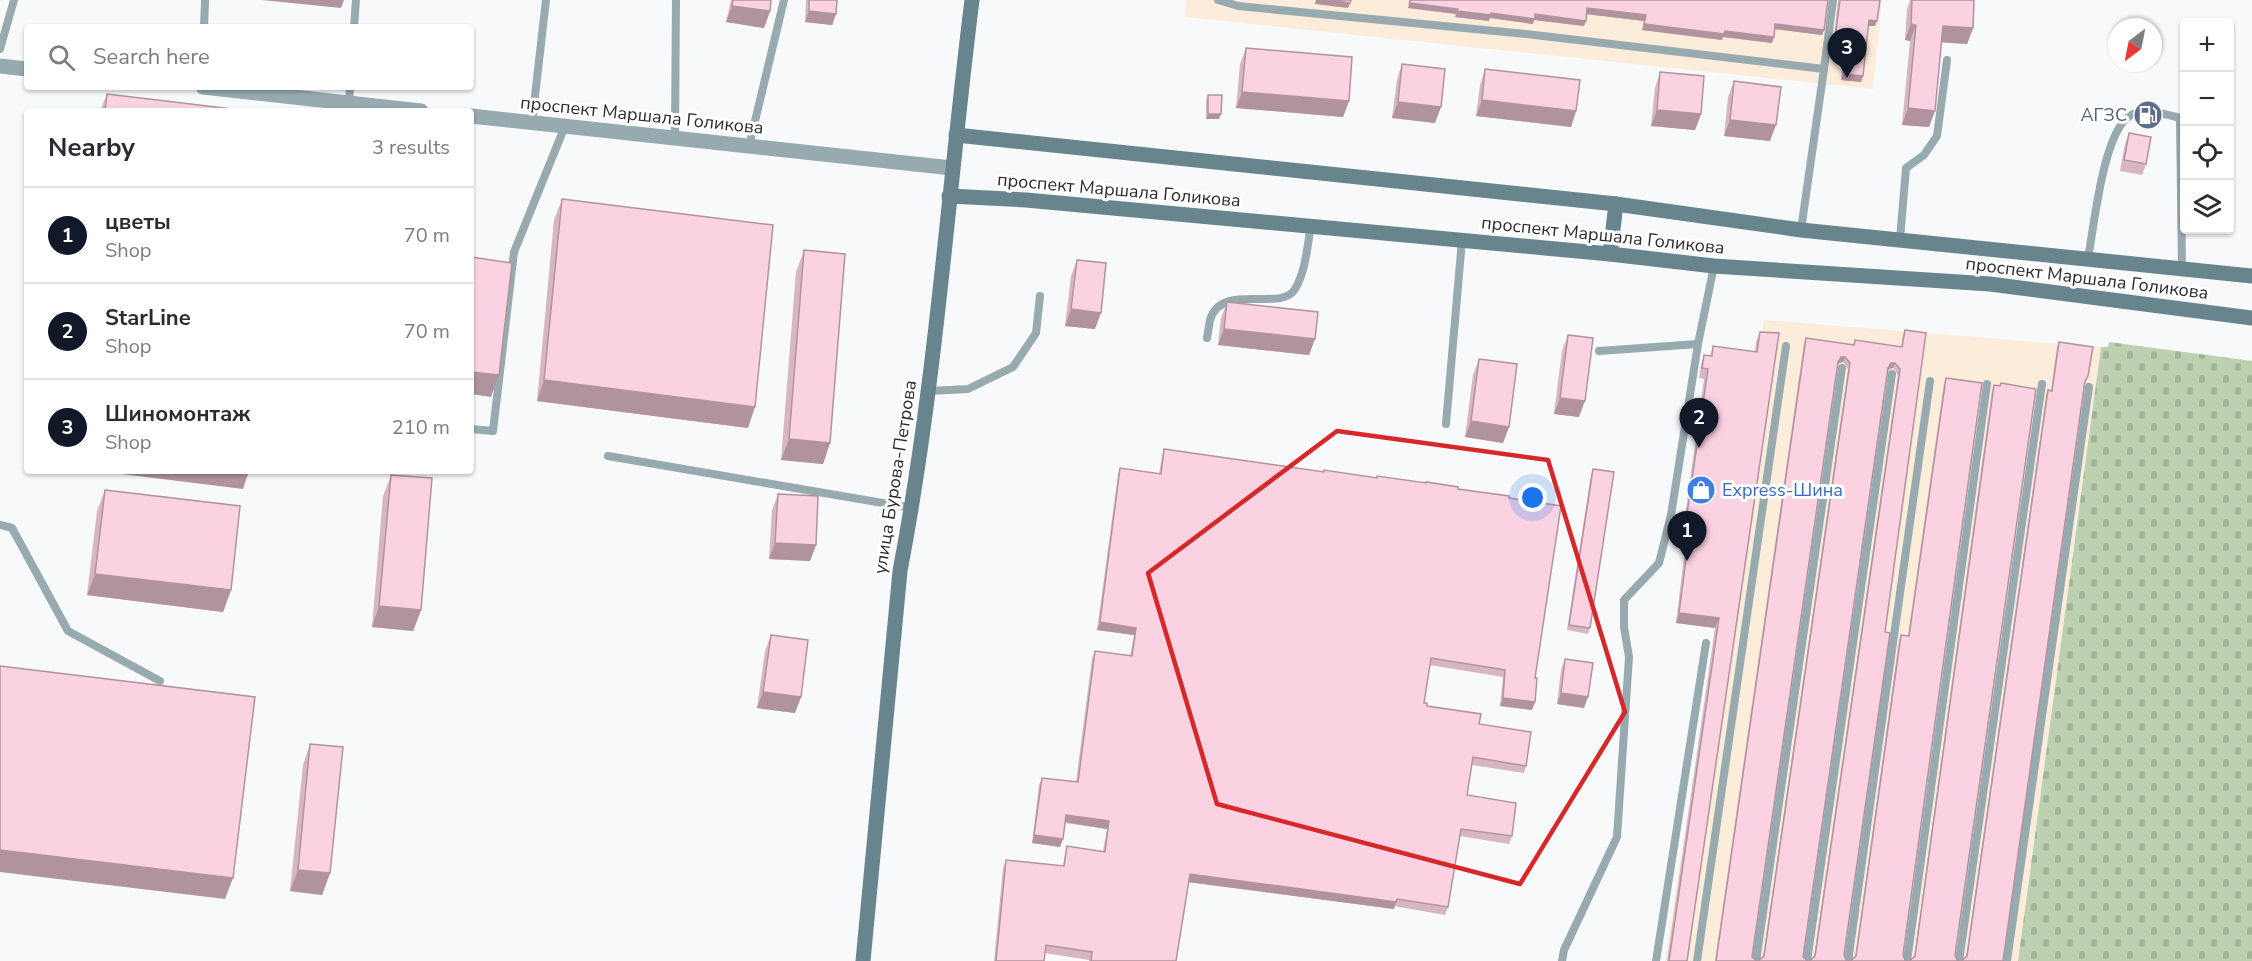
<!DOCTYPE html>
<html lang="en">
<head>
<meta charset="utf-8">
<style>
	body { margin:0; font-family:"Nunito Sans",sans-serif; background:#f7f7f7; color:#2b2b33 }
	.controls { position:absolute; right:18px; top:18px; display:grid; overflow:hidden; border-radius:6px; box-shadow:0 2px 4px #0004 }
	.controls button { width:54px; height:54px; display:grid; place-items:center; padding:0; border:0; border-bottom:2px solid #e1e1e2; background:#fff; color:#2b2b33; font:30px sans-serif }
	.compass { position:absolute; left:2108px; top:18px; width:54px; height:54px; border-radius:50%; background:#fff; box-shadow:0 2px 4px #0004; rotate:212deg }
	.you { position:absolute; left:1533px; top:498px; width:21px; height:21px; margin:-15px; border:4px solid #fff; border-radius:50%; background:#1a73e8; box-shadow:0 0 0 9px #1a73e833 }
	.badge { display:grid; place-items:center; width:39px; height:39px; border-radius:50%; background:#111827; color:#fff; font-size:20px; font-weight:700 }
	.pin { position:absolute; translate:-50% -50px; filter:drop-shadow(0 2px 3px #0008) }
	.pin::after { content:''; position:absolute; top:32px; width:21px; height:18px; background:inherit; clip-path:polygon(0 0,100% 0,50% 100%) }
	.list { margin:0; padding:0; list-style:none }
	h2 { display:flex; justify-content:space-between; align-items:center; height:78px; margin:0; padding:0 24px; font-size:26px }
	h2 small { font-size:20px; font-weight:400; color:#7c7c81 }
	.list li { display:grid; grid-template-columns:39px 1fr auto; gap:18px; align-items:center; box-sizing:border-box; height:96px; padding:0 24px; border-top:2px solid #e1e1e2 }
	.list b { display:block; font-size:22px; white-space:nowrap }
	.list p { margin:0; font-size:20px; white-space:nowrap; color:#7c7c81 }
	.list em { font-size:20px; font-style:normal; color:#7c7c81 }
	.icon { flex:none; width:33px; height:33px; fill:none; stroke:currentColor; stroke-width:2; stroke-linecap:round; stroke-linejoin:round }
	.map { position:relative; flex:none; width:2252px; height:961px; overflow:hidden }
	.search { position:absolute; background:#fff; box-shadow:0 2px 4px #0004; left:24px; top:24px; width:450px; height:66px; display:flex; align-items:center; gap:15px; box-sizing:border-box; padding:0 21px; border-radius:6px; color:#7c7c81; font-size:22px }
	.panel { position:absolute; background:#fff; box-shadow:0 2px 4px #0004; left:24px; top:108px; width:450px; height:366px; border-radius:6px }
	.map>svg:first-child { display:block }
	.industrial { fill:#fcecda }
	.cemetery { fill:url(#cemetery-stones) }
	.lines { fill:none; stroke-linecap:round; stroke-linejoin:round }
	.service { stroke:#97aaaf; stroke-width:8 }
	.minor { stroke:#97aaaf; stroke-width:15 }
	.secondary { stroke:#68848c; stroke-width:15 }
	.wall { fill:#d8b5c2 }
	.shaded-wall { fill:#b0939e }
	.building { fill:#fbd2e1; stroke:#b0939e; stroke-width:1.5 }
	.marked { fill:none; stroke:#d62828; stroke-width:4.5; stroke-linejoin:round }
	.labels { text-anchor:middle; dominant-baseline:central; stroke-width:6; stroke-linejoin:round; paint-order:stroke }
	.street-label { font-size:18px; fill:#2b2b2c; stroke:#fff }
	.service-label { font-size:18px; fill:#4e5e75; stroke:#fff; text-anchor:end }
	.shop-label { font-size:18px; fill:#366cbe; stroke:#fff; text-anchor:start }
</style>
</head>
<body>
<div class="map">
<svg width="2252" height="961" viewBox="0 0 2252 961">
	<defs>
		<pattern id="cemetery-stones" width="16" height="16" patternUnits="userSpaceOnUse" patternTransform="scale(1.5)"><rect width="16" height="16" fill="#bdd0af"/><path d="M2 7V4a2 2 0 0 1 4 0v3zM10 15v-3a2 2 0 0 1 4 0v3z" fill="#a3b397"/></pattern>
	</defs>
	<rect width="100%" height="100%" fill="#f8f9fb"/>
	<g class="industrial">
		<path d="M1186,0H1882L1873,89L1185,17Z"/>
		<path d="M1764,320L2101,347L2018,961H1665Z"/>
	</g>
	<path class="cemetery" d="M2109,342L2252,361V961H2018L2101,347H2108Z"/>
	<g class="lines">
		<g class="service">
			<path d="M1218,0L1238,6L1526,34L1824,69L1801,230"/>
			<path d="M204,27L205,0"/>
			<path d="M354,27L356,0"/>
			<path d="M0,49L14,0"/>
			<path d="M1824,69L1833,0"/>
			<path d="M349,103L350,87"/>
			<path d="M532,122L546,0"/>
			<path d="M675,138L676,0"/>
			<path d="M749,146L784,0"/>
			<path d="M1900,239L1906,168L1924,155L1937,136L1947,60"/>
			<path d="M2088,258C2094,228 2103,130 2131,115C2147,107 2163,114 2180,118L2182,269"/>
			<path d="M1207,338C1208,332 1209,326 1210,320C1222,281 1281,313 1295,289C1306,271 1307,246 1311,226"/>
			<path d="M1599,351L1698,344"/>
			<path d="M929,391L968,389L1013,367L1036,333L1040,296"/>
			<path d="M1446,424L1462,240"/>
			<path d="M471,429L493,431L514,252L565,126"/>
			<path d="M608,456L912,508"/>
			<path d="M0,525L12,528L68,631L160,681"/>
			<path d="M1562,961L1564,950L1617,837L1629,657L1624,627V600L1659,563L1671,515L1698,344L1714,266"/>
			<path d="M1656,961L1706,643"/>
			<path d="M1697,961L1786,346"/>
			<path d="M1756,961L1842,368"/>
			<path d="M1807,961L1892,374"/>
			<path d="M1848,961L1930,381"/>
			<path d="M1907,961L1987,384"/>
			<path d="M1959,961L2042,384"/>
			<path d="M2007,961L2089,387"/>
		</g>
		<g class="minor">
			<path d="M0,66L27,69"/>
			<path d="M203,87L421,111"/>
			<path d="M471,116L952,168"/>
		</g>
		<g class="secondary">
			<path d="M956,135L1616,204L1801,230L2252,276"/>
			<path d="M949,196L1026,200L1610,254L1714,266L1990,284L2252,318"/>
			<path d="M1610,254L1616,204"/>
			<path d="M863,961L900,571C936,383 948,191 972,0"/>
		</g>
	</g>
	<g class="wall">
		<path d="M731,0H771L770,11L764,28L726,22Z"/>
		<path d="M806,0H837L836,14L832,25L805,22Z"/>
		<path d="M1409,0H1828L1824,30L1822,35L1775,29L1772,43L1723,37L1722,40L1642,30L1644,21L1587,14L1584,26L1534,20L1533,24L1490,18L1489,21L1455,17L1456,14L1408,8Z"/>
		<path d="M1838,0H1880L1877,21L1875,26H1868L1861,82L1841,80L1845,38L1834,37Z"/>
		<path d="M1910,0H1974L1973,28L1967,44L1941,42L1929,127L1902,125L1910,41L1905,40L1907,9Z"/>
		<path d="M1246,48L1349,101L1343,117L1236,108L1240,64Z"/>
		<path d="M1402,64L1435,123L1392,118L1397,80Z"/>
		<path d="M1485,69L1576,111L1571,127L1476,116L1480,85Z"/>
		<path d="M1660,72L1701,114L1695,130L1651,126L1655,88Z"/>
		<path d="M1734,81L1770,141L1724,136L1728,97Z"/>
		<path d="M107,94L249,111H100Z"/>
		<path d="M1208,95L1219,119H1206V100Z"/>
		<path d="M2129,133L2146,164L2142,175L2120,171L2125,144Z"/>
		<path d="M562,199L748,428L537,401L554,220Z"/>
		<path d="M804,250L830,443L823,464L781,460L796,272Z"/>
		<path d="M1077,260L1095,329L1065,326L1071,276Z"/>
		<path d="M1227,302L1315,339L1309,355L1218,345L1221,318Z"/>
		<path d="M1905,330L1885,632L1844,955L1846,960L1814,957L1898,375L1893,368L1889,369L1888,371L1803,957H1763L1848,369L1843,362L1839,363L1838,365L1752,957L1757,961H1715L1804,343L1806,338L1853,345L1855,340L1901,347L1903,335Z"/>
		<path d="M1760,332L1687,961H1667L1715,628L1676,623L1688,524H1684L1704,379L1699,378L1701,365L1704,355L1710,356L1713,346L1755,352L1756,342Z"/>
		<path d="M1568,335L1579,417L1554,414L1562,351Z"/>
		<path d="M2059,342L2088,376L2085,384L2003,961L1966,957L2046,396L2048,390L2051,391L2057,347Z"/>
		<path d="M1479,359L1509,427L1503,443L1465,437L1473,375Z"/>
		<path d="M1946,378L1903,955L1905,960L1855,958L1899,640L1901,635L1908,636L1944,383Z"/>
		<path d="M1994,385L1955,955L1957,960L1914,958L1992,390Z"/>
		<path d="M1164,449L1324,472L1458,489L1509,498L1535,678V702L1532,710L1500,706L1503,677L1430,665L1424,703L1427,706L1479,724L1526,766L1524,773L1472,765L1467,795L1512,836L1509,844L1460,836L1448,907L1445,915L1394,906V909L1188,882L1176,961H1089V960L1045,953L1044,961H994L1003,868L1006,860L1063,866L1065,854L1067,846L1103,851L1107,829L1065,823L1060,847L1032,843L1039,785L1042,778L1076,782L1092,658L1095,651L1130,656L1134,635L1097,630L1118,475L1120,468L1159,474L1162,456Z"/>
		<path d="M1593,469L1590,628L1588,634L1567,630L1591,474Z"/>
		<path d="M391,475L421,610L413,631L372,627L383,496Z"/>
		<path d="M105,490L231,590L223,612L87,595L97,511Z"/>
		<path d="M778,494L816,545L810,561L769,559L772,510Z"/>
		<path d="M771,635L801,697L795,713L757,708L765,651Z"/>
		<path d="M1565,659L1584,708L1557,704L1561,670Z"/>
		<path d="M310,744L330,873L322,895L290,891L303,765Z"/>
	</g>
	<g class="shaded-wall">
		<path d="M262,0H344L341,8Z"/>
		<path d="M1316,0H1330L1350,3L1348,8L1315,4Z"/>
		<path d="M1410,3L1458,9L1456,14L1408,8Z"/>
		<path d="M732,6L770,11L764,28L726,22Z"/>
		<path d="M1587,8L1646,15L1644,21L1585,14Z"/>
		<path d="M809,11L836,14L832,25L805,22Z"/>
		<path d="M1457,11L1535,14L1586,21L1584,26L1534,20L1533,24L1490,18L1489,21L1455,17Z"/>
		<path d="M1869,20L1877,21L1875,26H1867Z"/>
		<path d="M1644,24L1725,31L1774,37L1772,43L1723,37L1722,40L1642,30Z"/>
		<path d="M1775,24L1824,30L1822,35L1773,29Z"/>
		<path d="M1911,24L1916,25L1910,41L1905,40Z"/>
		<path d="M1943,26L1973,28L1967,44L1937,42Z"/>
		<path d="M1836,31L1847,33L1845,38L1834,37Z"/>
		<path d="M1843,74L1863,76L1861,82L1841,80Z"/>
		<path d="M1242,92L1349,101L1343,117L1236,108Z"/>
		<path d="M1482,100L1576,111L1571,127L1476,116Z"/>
		<path d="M1398,102L1441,107L1435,123L1392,118Z"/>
		<path d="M1908,108L1935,111L1929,127L1902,125Z"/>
		<path d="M1657,110L1701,114L1695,130L1651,126Z"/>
		<path d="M1208,114H1221L1219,119H1206Z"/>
		<path d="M1730,120L1776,125L1770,141L1724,136Z"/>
		<path d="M1071,309L1101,313L1095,329L1065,326Z"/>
		<path d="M1224,329L1315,339L1309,355L1218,345Z"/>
		<path d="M1841,357H1845L1843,362L1839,363L1836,367L1838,362Z"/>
		<path d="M1891,363H1895L1893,368L1889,369L1886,373L1888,368Z"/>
		<path d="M471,372L499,375L491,397L471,394Z"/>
		<path d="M544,380L755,407L748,428L537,401Z"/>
		<path d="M1560,398L1585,401L1579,417L1554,414Z"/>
		<path d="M1471,421L1509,427L1503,443L1465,437Z"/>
		<path d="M789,439L830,443L823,464L781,460Z"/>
		<path d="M97,471H249L243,489Z"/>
		<path d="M1687,514H1692L1688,524H1684Z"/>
		<path d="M775,543L816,545L810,561L769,559Z"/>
		<path d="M95,574L231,590L223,612L87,595Z"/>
		<path d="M379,606L421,610L413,631L372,627Z"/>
		<path d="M1679,613L1719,618L1715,628L1676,623Z"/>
		<path d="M1100,622L1136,628L1134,635L1097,630Z"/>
		<path d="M763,692L801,697L795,713L757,708Z"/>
		<path d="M1561,693L1588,697L1584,708L1557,704Z"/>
		<path d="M1503,698L1535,702L1532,710L1500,706Z"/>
		<path d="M1066,815L1109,821L1107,829L1064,822Z"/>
		<path d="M1034,835L1063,839L1060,847L1032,843Z"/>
		<path d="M0,850L233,878L225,899L0,872Z"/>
		<path d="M298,870L330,873L322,895L290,891Z"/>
		<path d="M1190,874L1396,902L1394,909L1187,882Z"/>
	</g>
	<g class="building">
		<path d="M733,0H771L770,11L732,6Z"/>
		<path d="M809,0H837L836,14L809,11Z"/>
		<path d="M1330,0H1351L1350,3Z"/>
		<path d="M1410,0H1828L1824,30L1775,24L1774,37L1725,31L1724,34L1644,24L1646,15L1587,8L1586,21L1535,14V19L1491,13V15L1457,11L1458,9L1410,3Z"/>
		<path d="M1840,0H1880L1877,21L1869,20L1863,76L1843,74L1847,33L1836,31Z"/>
		<path d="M1912,0H1974L1973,28L1943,26L1935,111L1908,108L1916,25L1911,24Z"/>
		<path d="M1246,48L1352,57L1349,101L1242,92Z"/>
		<path d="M1402,64L1445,69L1441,107L1398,102Z"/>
		<path d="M1485,69L1580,80L1576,111L1482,100Z"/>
		<path d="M1660,72L1704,76L1701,114L1657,110Z"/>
		<path d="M1734,81L1781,87L1776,125L1730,120Z"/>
		<path d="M107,94L249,111H105Z"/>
		<path d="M1208,95H1222L1221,114H1208Z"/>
		<path d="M2129,133L2151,137L2146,164L2124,160Z"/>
		<path d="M562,199L773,225L755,407L544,380Z"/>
		<path d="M804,250L845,254L830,443L789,439Z"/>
		<path d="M471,257L512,263L499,375L471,372Z"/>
		<path d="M1077,260L1106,263L1101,313L1071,309Z"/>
		<path d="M1227,302L1318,312L1315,339L1224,329Z"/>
		<path d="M1905,330L1926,333L1885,632L1890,633L1844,955L1846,960L1849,961H1809L1815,956L1900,369L1895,363H1891L1888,368L1803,957L1808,961H1758L1764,956L1850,363L1845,357H1841L1838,362L1752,957L1757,961H1716L1806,338L1854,345L1855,340L1902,347Z"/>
		<path d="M1760,332L1779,333L1687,961H1669L1719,618L1679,613L1692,514H1687L1708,369L1702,368L1704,355L1712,356L1713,346L1757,352Z"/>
		<path d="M1568,335L1593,338L1585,401L1560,398Z"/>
		<path d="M2059,342L2093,347L2088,376L2085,381L2003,961H1961L1967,956L2048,390L2052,391Z"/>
		<path d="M1479,359L1517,364L1509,427L1471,421Z"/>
		<path d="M1946,378L1982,383L1903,955L1905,960L1908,961H1850L1856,956L1901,635L1909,636Z"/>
		<path d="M2001,383L2036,389L1955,955L1957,960L1960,961H1909L1915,956L1994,385L2000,386Z"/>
		<path d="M1164,449L1324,472V470L1377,478V476L1426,483V482L1458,487V489L1509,496V498L1561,506L1535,678H1537L1535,702L1503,698L1505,670L1431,658L1424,703H1427V706L1481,714L1479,724L1531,732L1526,766L1473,757L1467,795L1516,803L1512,836L1461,829L1448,907L1397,899L1396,902L1190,874L1176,961H1091L1092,952L1046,945L1044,961H996L1006,860L1064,866L1067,846L1105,852L1109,821L1066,815L1063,839L1034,835L1042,778L1078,782L1095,651L1132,656L1136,628L1100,622L1120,468L1161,474Z"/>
		<path d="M1593,469L1614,472L1590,628L1569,625Z"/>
		<path d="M391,475L432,478L421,610L379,606Z"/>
		<path d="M105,490L240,506L231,590L95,574Z"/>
		<path d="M778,494L818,496L816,545L775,543Z"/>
		<path d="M771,635L808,640L801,697L763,692Z"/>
		<path d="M1565,659L1593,663L1588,697L1561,693Z"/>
		<path d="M0,666L255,697L233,878L0,850Z"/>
		<path d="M310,744L343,747L330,873L298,870Z"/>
	</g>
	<path class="marked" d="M1337,431L1548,460L1625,712L1520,884L1217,804L1148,573Z"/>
	<defs>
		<g id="fuel-disc" transform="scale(1.5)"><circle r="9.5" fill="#5c6f8a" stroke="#fff"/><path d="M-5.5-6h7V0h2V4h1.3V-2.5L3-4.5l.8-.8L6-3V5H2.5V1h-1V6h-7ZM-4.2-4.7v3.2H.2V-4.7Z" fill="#fff"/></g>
		<g id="shop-disc" transform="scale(1.5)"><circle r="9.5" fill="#3f7fe0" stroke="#fff"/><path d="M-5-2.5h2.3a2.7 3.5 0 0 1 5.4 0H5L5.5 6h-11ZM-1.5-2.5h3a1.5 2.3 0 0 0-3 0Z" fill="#fff"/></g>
	</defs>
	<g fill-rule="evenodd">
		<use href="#fuel-disc" x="2148" y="115"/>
		<use href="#shop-disc" x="1701" y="490"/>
	</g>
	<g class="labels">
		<g class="street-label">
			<text transform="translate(642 115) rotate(6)">проспект Маршала Голикова</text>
			<text transform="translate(1119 190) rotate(5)">проспект Маршала Голикова</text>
			<text transform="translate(1603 235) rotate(6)">проспект Маршала Голикова</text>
			<text transform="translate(2087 278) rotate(7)">проспект Маршала Голикова</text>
			<text transform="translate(895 477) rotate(-81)">улица Бурова-Петрова</text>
		</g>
		<g class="service-label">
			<text x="2127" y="115">АГЗС</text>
		</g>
		<g class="shop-label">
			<text x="1722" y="490">Express-Шина</text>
		</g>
	</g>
</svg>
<div class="controls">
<button>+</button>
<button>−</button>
<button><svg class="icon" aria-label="locate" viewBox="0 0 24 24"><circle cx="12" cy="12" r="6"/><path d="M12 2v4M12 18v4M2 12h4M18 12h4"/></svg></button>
<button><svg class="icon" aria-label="layers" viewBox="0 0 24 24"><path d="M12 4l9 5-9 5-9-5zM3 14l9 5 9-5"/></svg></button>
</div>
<svg class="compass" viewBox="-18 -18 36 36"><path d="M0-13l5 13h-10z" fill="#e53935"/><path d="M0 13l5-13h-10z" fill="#7c7c81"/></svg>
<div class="you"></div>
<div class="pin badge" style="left:1687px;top:561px">1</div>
<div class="pin badge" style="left:1699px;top:448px">2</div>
<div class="pin badge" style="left:1847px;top:78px">3</div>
<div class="search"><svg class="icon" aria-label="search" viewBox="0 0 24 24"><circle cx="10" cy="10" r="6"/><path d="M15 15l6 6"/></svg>Search here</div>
<section class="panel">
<h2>Nearby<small>3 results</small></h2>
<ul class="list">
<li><span class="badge">1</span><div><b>цветы</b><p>Shop</p></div><em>70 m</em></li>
<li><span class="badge">2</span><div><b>StarLine</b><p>Shop</p></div><em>70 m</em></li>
<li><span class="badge">3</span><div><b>Шиномонтаж</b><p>Shop</p></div><em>210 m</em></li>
</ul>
</section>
</div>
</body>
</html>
